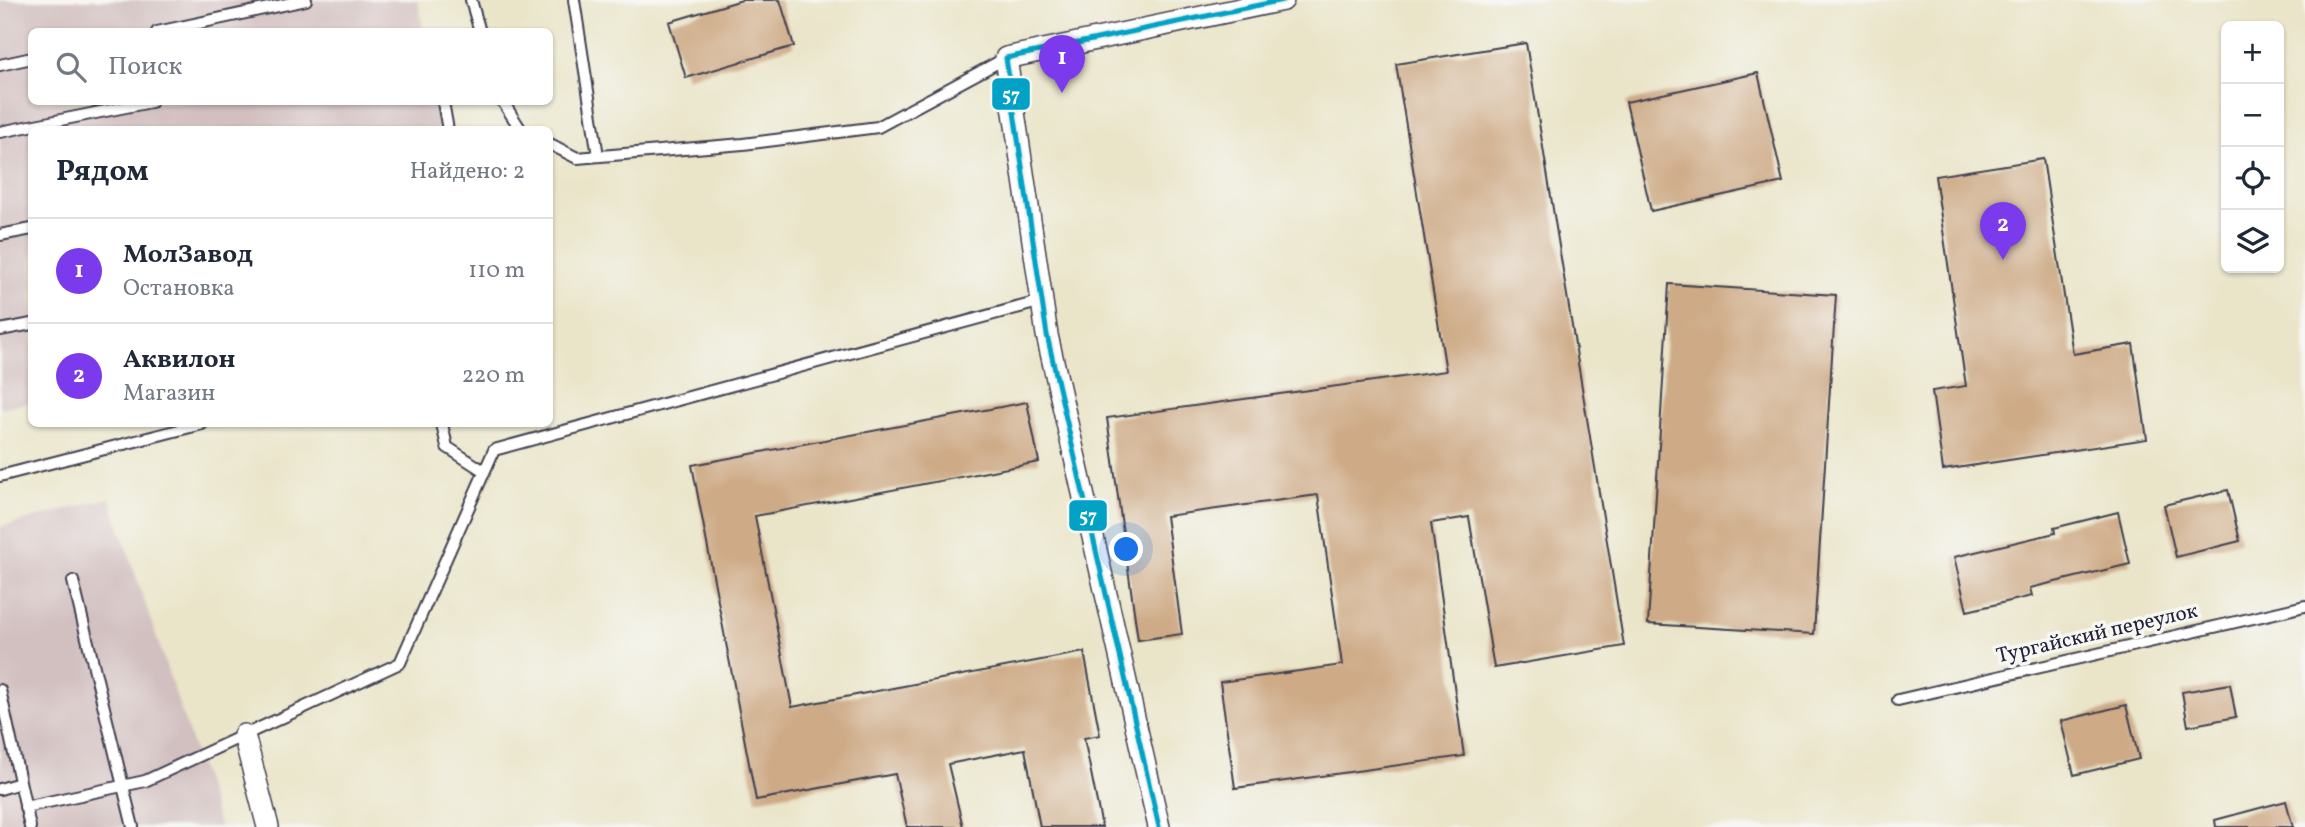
<!DOCTYPE html>
<html lang="ru">
<head>
<meta charset="utf-8">
<style>
	body { margin:0; font-family:Vollkorn,serif; background:#f6f6f7; color:#1f2937 }
	.controls { position:absolute; right:21px; top:21px; display:grid; overflow:hidden; border-radius:10px; box-shadow:0 2px 5px #0004 }
	.controls button { width:63px; height:63px; display:grid; place-items:center; padding:0; border:0; border-bottom:2px solid #e0e1e3; background:#fff; color:#1f2937; font:35px sans-serif }
	.you { position:absolute; left:1127px; top:550px; width:24px; height:24px; margin:-18px; border:5px solid #fff; border-radius:50%; background:#1a73e8; box-shadow:0 0 0 10px #1a73e833 }
	.badge { display:grid; place-items:center; width:46px; height:46px; border-radius:50%; background:#7c3aed; color:#fff; font-size:23px; font-weight:700 }
	.pin { position:absolute; translate:-50% -58px; filter:drop-shadow(0 2px 4px #0008) }
	.pin::after { content:''; position:absolute; top:37px; width:24px; height:21px; background:inherit; clip-path:polygon(0 0,100% 0,50% 100%) }
	.list { margin:0; padding:0; list-style:none }
	h2 { display:flex; justify-content:space-between; align-items:center; height:91px; margin:0; padding:0 28px; font-size:30px }
	h2 small { font-size:23px; font-weight:400; color:#747a83 }
	.list li { display:grid; grid-template-columns:46px 1fr auto; gap:21px; align-items:center; box-sizing:border-box; height:105px; padding:0 28px; border-top:2px solid #e0e1e3 }
	.list b { display:block; font-size:26px; white-space:nowrap }
	.list p { margin:0; font-size:23px; white-space:nowrap; color:#747a83 }
	.list em { font-size:23px; font-style:normal; color:#747a83 }
	.icon { flex:none; width:38px; height:38px; fill:none; stroke:currentColor; stroke-width:2; stroke-linecap:round; stroke-linejoin:round }
	.map { position:relative; flex:none; width:2305px; height:827px; overflow:hidden }
	.search { position:absolute; background:#fff; box-shadow:0 2px 5px #0004; left:28px; top:28px; width:525px; height:77px; display:flex; align-items:center; gap:18px; box-sizing:border-box; padding:0 24px; border-radius:10px; color:#747a83; font-size:26px }
	.panel { position:absolute; background:#fff; box-shadow:0 2px 5px #0004; left:28px; top:126px; width:525px; height:301px; border-radius:10px }
	.map>svg:first-child { display:block }
	.industrial { fill:#d2bfc0 }
	.building { fill:#ceaa86 }
	.lines { fill:none; stroke-linecap:round; stroke-linejoin:round }
	.lane-casing { stroke:#403f50; stroke-width:14 }
	.street-casing { stroke:#403f50; stroke-width:24 }
	.lane { stroke:#fff; stroke-width:10 }
	.street { stroke:#fff; stroke-width:21 }
	.bus-1-casing { stroke:#f6f6f2; stroke-width:10 }
	.bus-1 { stroke:#02a2c7; stroke-width:5 }
	.labels { text-anchor:middle; dominant-baseline:central; stroke-width:7; stroke-linejoin:round; paint-order:stroke }
	.street-label { font-size:21px; fill:#22223b; stroke:#f6f6f2 }
	.line-badge { stroke:#f6f6f2; stroke-width:2.5 }
	.badge-label { font-size:19px; text-anchor:middle; font-weight:bold; fill:#fff }
</style>
</head>
<body>
<div class="map">
<svg width="2305" height="827" viewBox="0 0 2305 827">
	<rect width="100%" height="100%" fill="#f6f6f2"/>
	<filter id="ink" filterUnits="userSpaceOnUse"><feTurbulence type="fractalNoise" baseFrequency=".0143" numOctaves="2"/><feDisplacementMap in="SourceGraphic" scale="14" xChannelSelector="R" yChannelSelector="G"/><feConvolveMatrix kernelMatrix="1 2 1 2 8 2 1 2 1" color-interpolation-filters="sRGB"/></filter>
	<filter id="wash" filterUnits="userSpaceOnUse"><feTurbulence type="fractalNoise" baseFrequency=".00686" numOctaves="4" result="noise"/><feDisplacementMap in="SourceGraphic" scale="28" xChannelSelector="R" yChannelSelector="G"/><feGaussianBlur stdDeviation="1.57" result="paint"/><feColorMatrix in="noise" values="0 0 0 0 0 0 0 0 0 0 0 0 0 0 0 0 0 1.4 0 .05"/><feComposite in="paint" operator="in"/></filter>
	<g filter="url(#wash)">
		<rect width="100%" height="100%" fill="#eae5c9"/>
		<g class="industrial">
			<path d="M0,0H417L424,31L32,32V102H438L444,129L32,130L31,402L0,408Z"/>
			<path d="M110,498L220,827H0V527Z"/>
		</g>
		<g id="blocks">
			<g class="building">
				<path d="M742,0H780L794,46L686,78L669,22Z"/>
				<path d="M1526,43L1624,646L1494,668L1469,517L1431,523L1464,756L1235,788L1220,682L1342,665L1318,495L1166,516L1182,634L1138,640L1107,418L1446,371L1396,64Z"/>
				<path d="M1758,73L1783,182L1651,211L1626,102Z"/>
				<path d="M2043,159L2073,354L2133,344L2147,439L1943,470L1932,391L1966,386L1935,176Z"/>
				<path d="M1669,284L1836,295L1814,634L1648,624Z"/>
				<path d="M1027,402L1039,462L755,516L792,707L1084,652L1100,735L1084,738L1102,827H1040L1025,749L948,764L963,827H907L895,774L756,800L692,465Z"/>
				<path d="M2228,490L2240,541L2176,557L2164,505Z"/>
				<path d="M2118,512L2130,564L2030,588L2032,596L1967,611L1954,557L2055,533L2054,528Z"/>
				<path d="M2230,684L2236,717L2188,726L2182,692Z"/>
				<path d="M2126,705L2139,759L2074,775L2061,721Z"/>
				<path d="M2286,801L2293,827H2216L2215,820Z"/>
			</g>
		</g>
	</g>
	<g filter="url(#ink)">
		<use href="#blocks" fill-opacity="0" stroke="#403f50" stroke-width="2"/>
		<g class="lines">
			<g class="lane-casing">
				<g id="lane">
					<path d="M471,0L480,32"/>
					<path d="M574,0L598,156"/>
					<path d="M157,32L306,0"/>
					<path d="M0,65L32,58"/>
					<path d="M443,102L448,130"/>
					<path d="M503,102L521,130"/>
					<path d="M0,132L151,102"/>
					<path d="M550,144L577,158L743,144L878,127L1006,58"/>
					<path d="M0,235L32,229"/>
					<path d="M0,330L32,324"/>
					<path d="M442,424L447,447L484,471"/>
					<path d="M0,476L202,424"/>
					<path d="M73,581L133,827"/>
					<path d="M0,690L30,827"/>
					<path d="M1898,700L2305,606"/>
					<path d="M0,789L20,783"/>
					<path d="M25,807L145,781L400,663L494,450L1042,301"/>
				</g>
			</g>
			<g class="street-casing">
				<g id="street">
					<path d="M244,735L268,827"/>
					<path d="M1159,827L1047,335L1006,58L1283,0"/>
				</g>
			</g>
			<use href="#lane" class="lane"/>
			<use href="#street" class="street"/>
			<g class="bus-1-casing">
				<path id="bus-1" d="M1159,827L1047,335L1006,58L1283,0"/>
			</g>
			<use href="#bus-1" class="bus-1"/>
		</g>
	</g>
	<g class="labels">
		<g class="street-label">
			<text transform="translate(2097 634) rotate(-13)">Тургайский переулок</text>
		</g>
	</g>
	<g class="line-badge">
		<rect x="991" y="77" width="40" height="34" rx="7" fill="#02a2c7"/>
		<rect x="1068" y="499" width="40" height="33" rx="7" fill="#02a2c7"/>
	</g>
	<g class="badge-label">
		<text x="1011" y="101">57</text>
		<text x="1088" y="522">57</text>
	</g>
</svg>
<div class="controls">
<button>+</button>
<button>−</button>
<button><svg class="icon" aria-label="locate" viewBox="0 0 24 24"><circle cx="12" cy="12" r="6"/><path d="M12 2v4M12 18v4M2 12h4M18 12h4"/></svg></button>
<button><svg class="icon" aria-label="layers" viewBox="0 0 24 24"><path d="M12 4l9 5-9 5-9-5zM3 14l9 5 9-5"/></svg></button>
</div>
<div class="you"></div>
<div class="pin badge" style="left:1062px;top:93px">1</div>
<div class="pin badge" style="left:2003px;top:260px">2</div>
<div class="search"><svg class="icon" aria-label="search" viewBox="0 0 24 24"><circle cx="10" cy="10" r="6"/><path d="M15 15l6 6"/></svg>Поиск</div>
<section class="panel">
<h2>Рядом<small>Найдено: 2</small></h2>
<ul class="list">
<li><span class="badge">1</span><div><b>МолЗавод</b><p>Остановка</p></div><em>110 m</em></li>
<li><span class="badge">2</span><div><b>Аквилон</b><p>Магазин</p></div><em>220 m</em></li>
</ul>
</section>
</div>
</body>
</html>
